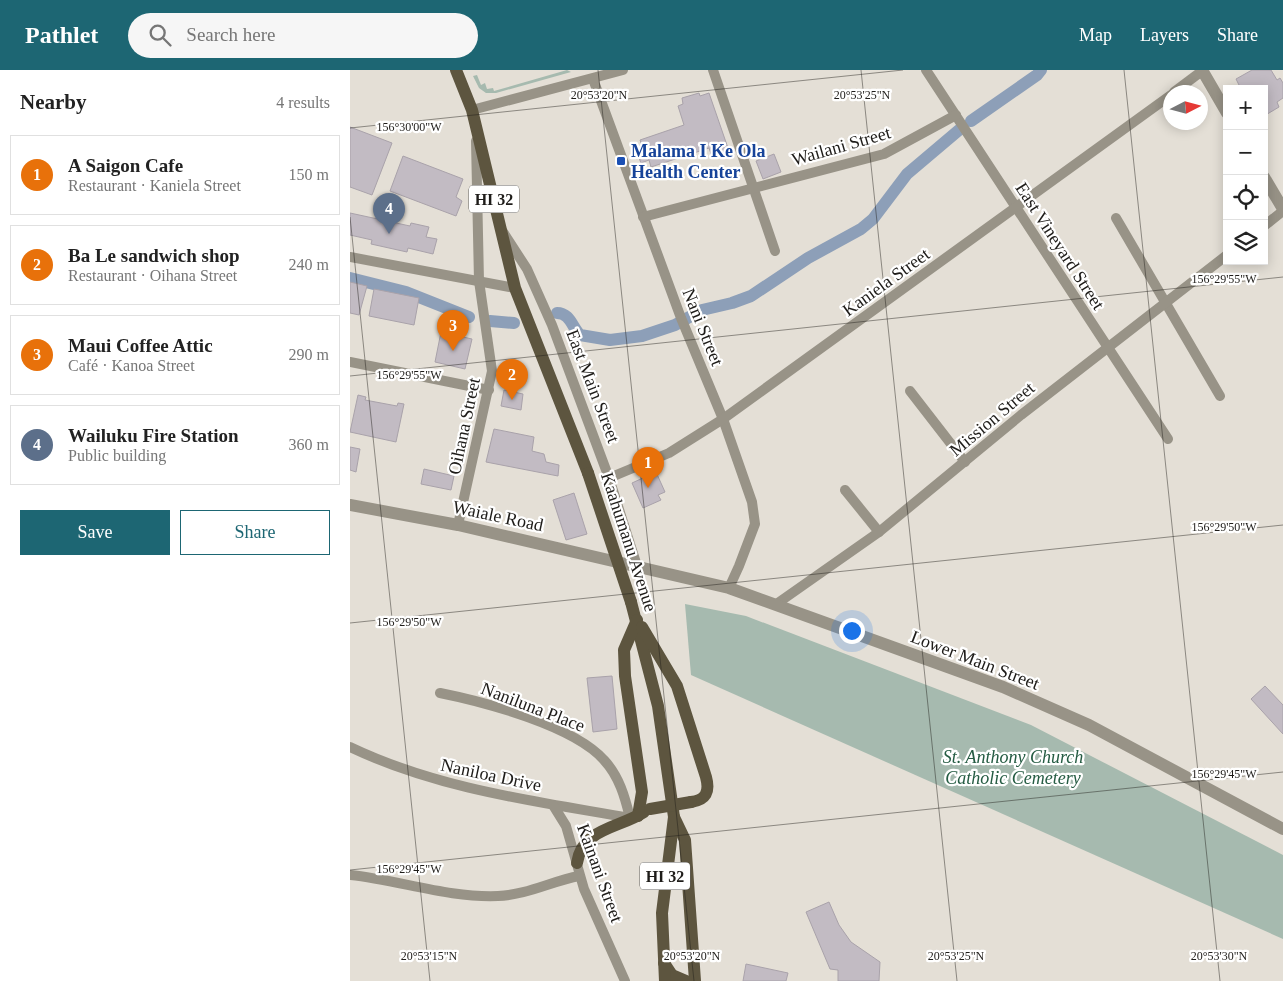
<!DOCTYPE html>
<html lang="en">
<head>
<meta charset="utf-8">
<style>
	body { margin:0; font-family:Georgia,serif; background:#f6f6f6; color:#222 }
	.controls { position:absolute; right:15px; top:15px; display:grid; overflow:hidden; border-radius:0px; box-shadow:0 2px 12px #0003 }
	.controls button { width:45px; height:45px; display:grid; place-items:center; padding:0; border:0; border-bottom:1px solid #e0e0e0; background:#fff; color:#222; font:25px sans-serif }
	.compass { position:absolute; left:813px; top:15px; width:45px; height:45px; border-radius:50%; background:#fff; box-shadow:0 2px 12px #0003; rotate:84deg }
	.you { position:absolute; left:501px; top:560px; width:18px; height:18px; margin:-12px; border:4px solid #fff; border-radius:50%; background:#1a73e8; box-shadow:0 0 0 8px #1a73e833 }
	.badge { display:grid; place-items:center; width:32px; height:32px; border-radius:50%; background:#1d6673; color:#fff; font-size:16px; font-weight:700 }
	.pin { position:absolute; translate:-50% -41px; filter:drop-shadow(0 1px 2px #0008) }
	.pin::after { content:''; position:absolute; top:26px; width:18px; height:15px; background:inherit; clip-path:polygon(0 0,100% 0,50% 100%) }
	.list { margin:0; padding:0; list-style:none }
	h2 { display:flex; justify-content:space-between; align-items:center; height:65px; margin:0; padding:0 20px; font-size:21px }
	h2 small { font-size:16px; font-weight:400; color:#767676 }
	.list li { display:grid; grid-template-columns:32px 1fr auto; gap:15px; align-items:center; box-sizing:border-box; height:80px; margin:0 10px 10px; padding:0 10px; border:1px solid #e0e0e0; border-radius:0px }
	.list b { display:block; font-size:19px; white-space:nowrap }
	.list p { margin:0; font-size:16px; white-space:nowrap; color:#767676 }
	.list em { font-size:16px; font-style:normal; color:#767676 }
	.actions { display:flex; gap:10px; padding:15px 20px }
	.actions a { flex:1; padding:11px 0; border:1px solid #1d6673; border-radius:0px; text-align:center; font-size:18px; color:#1d6673 }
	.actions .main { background:#1d6673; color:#fff }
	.icon { flex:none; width:28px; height:28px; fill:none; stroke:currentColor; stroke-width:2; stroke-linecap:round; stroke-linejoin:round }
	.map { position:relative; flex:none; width:933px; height:911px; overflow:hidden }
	header { display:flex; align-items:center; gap:30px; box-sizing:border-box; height:70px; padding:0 25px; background:#1d6673; color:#fff }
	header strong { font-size:24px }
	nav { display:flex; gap:28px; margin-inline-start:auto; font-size:18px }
	.search { width:350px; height:45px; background:#f6f6f6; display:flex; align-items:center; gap:12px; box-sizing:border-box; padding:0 18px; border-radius:28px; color:#767676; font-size:19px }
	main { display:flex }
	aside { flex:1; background:#fff }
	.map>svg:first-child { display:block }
	.green { fill:#a6baaf }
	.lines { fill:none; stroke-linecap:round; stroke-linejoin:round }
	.canal { stroke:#8d9fb8; stroke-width:12 }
	.building { fill:#c2bbc3; stroke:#a9a2aa }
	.minor { stroke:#989387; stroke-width:10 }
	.tertiary { stroke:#989387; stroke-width:12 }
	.primary { stroke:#5d553f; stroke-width:12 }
	.primary-bridge { stroke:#5d553f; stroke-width:12 }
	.ticks { fill:none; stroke:#1e1c19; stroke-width:1; stroke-opacity:0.45 }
	.transit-dot { fill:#1a4fb4; stroke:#fff; stroke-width:2 }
	.labels { text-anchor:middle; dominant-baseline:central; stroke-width:4.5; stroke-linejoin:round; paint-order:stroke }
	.shield { fill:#fff; stroke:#62605e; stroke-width:1 }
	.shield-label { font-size:16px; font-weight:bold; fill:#1e1c19 }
	.street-label { font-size:18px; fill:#1e1c19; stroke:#fff }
	.transit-label { font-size:18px; font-weight:bold; fill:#164399; stroke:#fff; text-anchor:start }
	.park-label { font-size:18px; font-style:italic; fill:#255c43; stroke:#fff }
	.ticks-label { font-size:12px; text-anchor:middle; fill:#1e1c19; stroke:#fff; stroke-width:4.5; stroke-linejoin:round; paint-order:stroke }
</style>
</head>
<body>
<header>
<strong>Pathlet</strong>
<div class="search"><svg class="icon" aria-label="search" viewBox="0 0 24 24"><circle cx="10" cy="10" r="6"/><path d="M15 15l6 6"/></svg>Search here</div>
<nav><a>Map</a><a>Layers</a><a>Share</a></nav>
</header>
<main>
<aside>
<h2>Nearby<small>4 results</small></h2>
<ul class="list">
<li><span class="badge" style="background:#e8710a">1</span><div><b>A Saigon Cafe</b><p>Restaurant · Kaniela Street</p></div><em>150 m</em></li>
<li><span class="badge" style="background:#e8710a">2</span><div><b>Ba Le sandwich shop</b><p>Restaurant · Oihana Street</p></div><em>240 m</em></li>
<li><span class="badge" style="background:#e8710a">3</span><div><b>Maui Coffee Attic</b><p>Café · Kanoa Street</p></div><em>290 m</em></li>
<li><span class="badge" style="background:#5c6f8a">4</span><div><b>Wailuku Fire Station</b><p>Public building</p></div><em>360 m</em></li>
</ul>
<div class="actions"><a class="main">Save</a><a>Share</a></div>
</aside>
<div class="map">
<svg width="933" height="911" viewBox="0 0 933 911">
	<rect width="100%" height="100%" fill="#e4dfd6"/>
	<g class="green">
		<path d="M217,0L221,2L146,23H136L129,18L123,6L127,5L131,15L135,13L137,19L143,18L144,21Z"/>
		<path d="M335,534L396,546L681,655L933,785V869L341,605Z"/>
	</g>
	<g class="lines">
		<g class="canal">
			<path d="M621,51L687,5L691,0"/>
			<path d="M0,208L56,222L119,247"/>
			<path d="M207,243C220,243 222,257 230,265L260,270L292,266L325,255L352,240L382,233L401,226L458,188L511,159L523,149L557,104L609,60"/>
			<path d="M140,251L164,253"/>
		</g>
	</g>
	<g class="building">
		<path d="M902,0H921L927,10L930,8L933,13V28L927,32L929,37L914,46V19H891L886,9Z"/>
		<path d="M349,23L350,26L359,23L379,81L362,87L359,78L301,97L299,90L291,93L287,83L294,81L290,70L334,55L328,36L333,34L332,28Z"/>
		<path d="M0,57L42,73L22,125L0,117Z"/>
		<path d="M424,84L431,102L413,109L406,91Z"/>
		<path d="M53,86L113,109L106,127L112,131L106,146L40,121Z"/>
		<path d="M0,143L60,156L61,153L79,157L76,167L87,169L83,184L58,178L57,182L21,174L22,170L0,165Z"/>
		<path d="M0,212L17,216L9,245L0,243Z"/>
		<path d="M24,219L69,228L64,255L19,246Z"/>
		<path d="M91,262L122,269L115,299L85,292Z"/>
		<path d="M154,320L173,324L171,340L151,336Z"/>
		<path d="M8,325L16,327L15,330L47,336L48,333L54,334L46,372L0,362Z"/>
		<path d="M144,359L184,367L182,381L194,384L196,392L209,395L208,406L136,392Z"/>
		<path d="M0,377L10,379L6,402L0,400Z"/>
		<path d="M74,399L104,406L101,420L71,414Z"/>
		<path d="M306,402L315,422L308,425L311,430L293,438L282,413Z"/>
		<path d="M224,423L237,464L216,470L203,430Z"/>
		<path d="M262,606L267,659L243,662L237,608Z"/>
		<path d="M915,616L933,635V664L901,629Z"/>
		<path d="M479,832L489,855L501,872L530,892L529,911H488V900L480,899L456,842Z"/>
		<path d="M396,894L438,903L436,911H393Z"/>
	</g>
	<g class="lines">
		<g class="minor">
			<path d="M363,0L425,181"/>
			<path d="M576,0L818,369"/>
			<path d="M243,9L331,248L373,349L402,432L405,454L389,496L379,518"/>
			<path d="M824,22L852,1"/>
			<path d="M122,40L273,0"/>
			<path d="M293,147L534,84L606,45"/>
			<path d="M766,148L870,326"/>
			<path d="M914,156L933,141"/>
			<path d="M153,162L177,199L202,255L259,408L287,496"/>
			<path d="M0,187L165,218"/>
			<path d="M0,292L139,320"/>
			<path d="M560,321L615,392"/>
			<path d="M259,408L319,383L373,349L821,25"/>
			<path d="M495,420L529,462"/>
			<path d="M108,455L142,301L129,211L126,71"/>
			<path d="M425,535L529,462L671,345L877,185"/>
			<path d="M0,677C88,719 184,731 280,748C275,727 269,706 254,690C224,656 135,632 90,623"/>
			<path d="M203,735L216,756L234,819L275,911"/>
			<path d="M0,805C49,810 98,828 148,826C177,825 202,811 229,806"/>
		</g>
		<g class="tertiary">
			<path d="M852,0L877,43"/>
			<path d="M914,107L933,139"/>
			<path d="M0,435L108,455L379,518L653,617L739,655L933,759"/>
		</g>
		<g class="primary">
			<path d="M106,0L122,40L165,218L238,403"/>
			<path d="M281,532L308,636L324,747L335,770L345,911"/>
			<path d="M287,550L274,580L275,606L292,722L288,746"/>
			<path d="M292,557L327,616L356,707C360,722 356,730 341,732"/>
			<path d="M227,793C232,758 270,758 294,742"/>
			<path d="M314,893L322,905L336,911"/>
			<path d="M315,911L312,843L324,747"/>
		</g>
		<g class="primary-bridge">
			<path d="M238,403L281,532"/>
			<path d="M300,739L341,732"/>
		</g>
	</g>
	<path class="ticks" d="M248,0L344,911M511,0L607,911M774,0L870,911M0,58L553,0M0,147L80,911M0,306L933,207M0,553L933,455M0,800L933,702"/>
	<rect class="transit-dot" x="266" y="86" width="10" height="10" rx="2.5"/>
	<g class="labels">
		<g class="shield">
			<rect x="119" y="115.5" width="50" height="27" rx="4"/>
			<rect x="290" y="792.5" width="50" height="27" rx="4"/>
		</g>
		<g class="shield-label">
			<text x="144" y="129">HI 32</text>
			<text x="315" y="806">HI 32</text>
		</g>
		<g class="street-label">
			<text transform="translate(491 76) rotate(-16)">Wailani Street</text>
			<text transform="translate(710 176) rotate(57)">East Vineyard Street</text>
			<text transform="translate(536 212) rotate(-36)">Kaniela Street</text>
			<text transform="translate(353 257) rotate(68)">Nani Street</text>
			<text transform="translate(243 316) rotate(69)">East Main Street</text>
			<text transform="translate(642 349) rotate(-40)">Mission Street</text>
			<text transform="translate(114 356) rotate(-78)">Oihana Street</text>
			<text transform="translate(148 446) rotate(12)">Waiale Road</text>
			<text transform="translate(279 472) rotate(72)">Kaahumanu Avenue</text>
			<text transform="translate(625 590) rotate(21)">Lower Main Street</text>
			<text transform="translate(183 637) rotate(21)">Naniluna Place</text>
			<text transform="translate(141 705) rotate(12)">Naniloa Drive</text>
			<text transform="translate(250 803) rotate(70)">Kainani Street</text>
		</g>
		<g class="transit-label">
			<text x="281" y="81">Malama I Ke Ola<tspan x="281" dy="21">Health Center</tspan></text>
		</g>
		<g class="park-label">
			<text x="663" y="687">St. Anthony Church<tspan x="663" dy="21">Catholic Cemetery</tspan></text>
		</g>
	</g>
	<g class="ticks-label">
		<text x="249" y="29">20°53'20"N</text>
		<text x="512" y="29">20°53'25"N</text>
		<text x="59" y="61">156°30'00"W</text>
		<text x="874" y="213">156°29'55"W</text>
		<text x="59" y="309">156°29'55"W</text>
		<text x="874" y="461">156°29'50"W</text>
		<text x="59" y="556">156°29'50"W</text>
		<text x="874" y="708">156°29'45"W</text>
		<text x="59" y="803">156°29'45"W</text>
		<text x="79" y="890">20°53'15"N</text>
		<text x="342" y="890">20°53'20"N</text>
		<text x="606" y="890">20°53'25"N</text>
		<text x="869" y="890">20°53'30"N</text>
	</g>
</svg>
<div class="controls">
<button>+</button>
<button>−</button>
<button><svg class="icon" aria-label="locate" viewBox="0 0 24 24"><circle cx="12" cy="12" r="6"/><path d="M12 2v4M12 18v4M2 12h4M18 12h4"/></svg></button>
<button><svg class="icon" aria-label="layers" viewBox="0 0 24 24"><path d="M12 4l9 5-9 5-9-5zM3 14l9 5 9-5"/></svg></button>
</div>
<svg class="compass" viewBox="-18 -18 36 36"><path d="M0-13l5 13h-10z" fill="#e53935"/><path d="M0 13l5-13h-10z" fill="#767676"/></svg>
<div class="you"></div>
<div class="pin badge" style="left:298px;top:418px;background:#e8710a">1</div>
<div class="pin badge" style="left:162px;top:330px;background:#e8710a">2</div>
<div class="pin badge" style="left:103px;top:281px;background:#e8710a">3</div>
<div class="pin badge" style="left:39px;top:164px;background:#5c6f8a">4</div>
</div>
</main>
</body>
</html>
